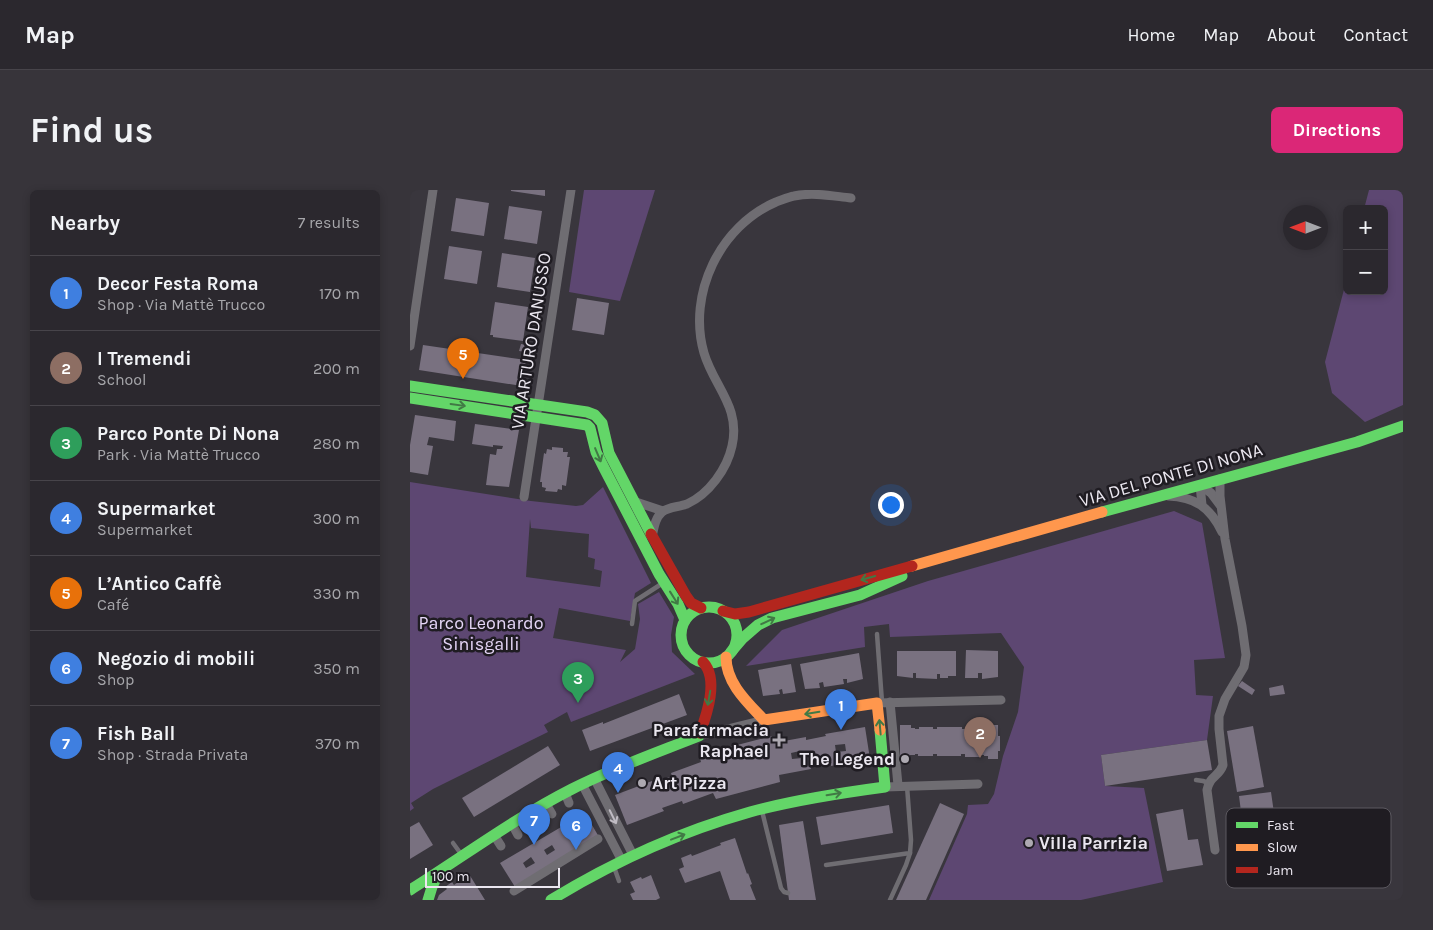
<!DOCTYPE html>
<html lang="en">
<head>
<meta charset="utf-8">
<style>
	body { margin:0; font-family:Karla,sans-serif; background:#37343a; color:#f1f3f6 }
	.controls { position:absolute; right:15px; top:15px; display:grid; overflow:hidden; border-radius:8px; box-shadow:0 2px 8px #0003 }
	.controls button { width:45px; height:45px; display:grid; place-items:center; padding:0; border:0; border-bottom:1px solid #47444a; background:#2b282e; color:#f1f3f6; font:25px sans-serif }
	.compass { position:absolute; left:873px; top:15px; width:45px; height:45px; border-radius:50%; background:#2b282e; box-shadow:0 2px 8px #0003; rotate:270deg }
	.scale { position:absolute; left:15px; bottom:12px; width:135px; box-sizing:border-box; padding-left:5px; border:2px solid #ebe7f0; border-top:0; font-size:14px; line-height:18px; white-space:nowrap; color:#ebe7f0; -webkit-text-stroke:4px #1f1c22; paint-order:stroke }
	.you { position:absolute; left:480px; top:314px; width:18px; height:18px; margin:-12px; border:4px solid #fff; border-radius:50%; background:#1a73e8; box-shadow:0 0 0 8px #1a73e833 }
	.badge { display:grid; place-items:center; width:32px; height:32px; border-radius:50%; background:#db2777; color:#fff; font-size:16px; font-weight:700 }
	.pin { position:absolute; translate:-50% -41px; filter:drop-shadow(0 1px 2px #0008) }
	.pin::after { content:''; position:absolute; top:26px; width:18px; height:15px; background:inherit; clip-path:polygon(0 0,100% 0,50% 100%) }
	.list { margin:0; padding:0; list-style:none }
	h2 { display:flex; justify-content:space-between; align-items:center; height:65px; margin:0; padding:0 20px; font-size:21px }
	h2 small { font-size:16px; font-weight:400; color:#a6a6aa }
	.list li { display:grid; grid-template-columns:32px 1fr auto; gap:15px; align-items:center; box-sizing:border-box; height:75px; padding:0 20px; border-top:1px solid #47444a }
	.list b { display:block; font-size:19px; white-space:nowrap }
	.list p { margin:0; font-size:16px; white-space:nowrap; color:#a6a6aa }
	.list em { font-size:16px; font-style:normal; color:#a6a6aa }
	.map { position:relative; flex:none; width:993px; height:710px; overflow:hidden; border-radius:8px }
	header { display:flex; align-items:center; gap:30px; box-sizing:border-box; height:70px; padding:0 25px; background:#2b282e; border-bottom:1px solid #47444a }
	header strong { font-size:24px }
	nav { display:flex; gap:28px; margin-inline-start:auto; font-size:18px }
	.intro { display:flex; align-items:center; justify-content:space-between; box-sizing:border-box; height:120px; padding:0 30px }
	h1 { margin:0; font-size:35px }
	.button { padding:12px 22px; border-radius:8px; background:#db2777; color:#fff; font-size:18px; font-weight:700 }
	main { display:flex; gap:30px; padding:0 30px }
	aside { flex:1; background:#2b282e; border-radius:8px; box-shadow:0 2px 8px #0003 }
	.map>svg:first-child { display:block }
	.green { fill:#5d4772; fill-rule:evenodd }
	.building { fill:#797180; fill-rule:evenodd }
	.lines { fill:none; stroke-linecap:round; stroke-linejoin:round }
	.lane { stroke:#6f6d72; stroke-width:4.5 }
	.street { stroke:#6f6d72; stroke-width:9 }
	.fast { stroke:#63d668; stroke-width:11 }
	.slow { stroke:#ff974d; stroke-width:11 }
	.jam { stroke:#b3261e; stroke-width:11 }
	.oneway { stroke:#417945 }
	.oneway2 { stroke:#c0bcc4 }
	.poi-dot { fill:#ada9b1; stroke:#1f1c22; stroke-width:2 }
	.labels { text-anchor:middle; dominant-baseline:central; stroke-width:5; stroke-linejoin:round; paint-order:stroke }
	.street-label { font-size:18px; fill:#ebe7f0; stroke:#1f1c22 }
	.park-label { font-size:18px; fill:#e5d6f7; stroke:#1f1c22 }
	.poi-label { font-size:18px; font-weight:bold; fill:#ebe7f0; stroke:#1f1c22; text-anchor:end }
	.key { fill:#1f1c22; stroke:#5c5960; stroke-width:1 }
	.key-label { font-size:14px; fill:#ebe7f0 }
</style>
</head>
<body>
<header>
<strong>Map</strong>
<nav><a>Home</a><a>Map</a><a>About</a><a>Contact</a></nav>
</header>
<div class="intro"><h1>Find us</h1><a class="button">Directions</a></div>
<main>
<aside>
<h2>Nearby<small>7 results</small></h2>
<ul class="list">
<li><span class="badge" style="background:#3f7fe0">1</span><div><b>Decor Festa Roma</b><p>Shop · Via Mattè Trucco</p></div><em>170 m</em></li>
<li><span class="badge" style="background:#8d6e63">2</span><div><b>I Tremendi</b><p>School</p></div><em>200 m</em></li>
<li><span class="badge" style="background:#2e9e5b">3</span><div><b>Parco Ponte Di Nona</b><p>Park · Via Mattè Trucco</p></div><em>280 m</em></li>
<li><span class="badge" style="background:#3f7fe0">4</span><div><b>Supermarket</b><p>Supermarket</p></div><em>300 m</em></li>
<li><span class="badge" style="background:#e8710a">5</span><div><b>L’Antico Caffè</b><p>Café</p></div><em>330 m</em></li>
<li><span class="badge" style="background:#3f7fe0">6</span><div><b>Negozio di mobili</b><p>Shop</p></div><em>350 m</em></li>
<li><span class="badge" style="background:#3f7fe0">7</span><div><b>Fish Ball</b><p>Shop · Strada Privata</p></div><em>370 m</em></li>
</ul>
</aside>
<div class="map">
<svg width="993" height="710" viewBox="0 0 993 710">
	<rect width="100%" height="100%" fill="#39363d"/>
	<g class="green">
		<path d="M174,0H245L210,111L159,102Z"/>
		<path d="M959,0H993V215L955,232L922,203L915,172L937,88V101H974V19H954Z"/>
		<path d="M0,292L121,311L166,316L173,315L193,297L241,393L225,403L220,431L149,418L143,448L216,460L210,472L225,459L230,429L228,414L249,402L264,427L261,445L262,462L285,484L161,532L157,522L134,535L138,542L23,599L1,613L4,618L0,621ZM120,329L121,338L179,344L178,367L185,369L184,379L192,381L190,397L116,387Z"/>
		<path d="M764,321L792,333L815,468L784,470L786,505L803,506L797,550L691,565L695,596L734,598L753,692L671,710H519L557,624L558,615L578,614L584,604L593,566L608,522L614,477L591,443L480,447L479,434L454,437L455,457L336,476L372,440L518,391Z"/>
	</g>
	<g class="building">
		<path d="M101,0H135V6L101,1Z"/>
		<path d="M46,8L79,13L74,46L41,41Z"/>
		<path d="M99,16L132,21L127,54L94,49Z"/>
		<path d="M39,56L72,61L67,94L34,89Z"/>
		<path d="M92,63L125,68L120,102L87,97Z"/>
		<path d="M167,108L199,113L194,145L162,140Z"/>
		<path d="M85,112L118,117L113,151L83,147V145H80Z"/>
		<path d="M111,154L123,156L122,163L109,161Z"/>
		<path d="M13,155L116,170L112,196L9,180Z"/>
		<path d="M5,225L46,231L44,251L19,247L17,255L23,256L18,285L0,282V255Z"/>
		<path d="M65,234L109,240L99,297L76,295L80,264L86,265L87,259H92L93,256L83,255V257L62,254Z"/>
		<path d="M142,257L153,258V262H158L157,267H160L156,296L152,295V300L148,299L147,302L135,301L136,298L132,297V292H130L134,263L136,264L137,259L142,260Z"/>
		<path d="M556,460L588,461V487L572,489V483H568V488H555Z"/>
		<path d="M487,461H546V486H538V488H530V484H527V489L506,488V483H503V488L487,486Z"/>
		<path d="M449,463L453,489L437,493V489H433L434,494L414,497L413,492L409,493L410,498L395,499L390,474Z"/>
		<path d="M381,474L386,502L373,504L372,499L369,500L370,504L353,506L348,480Z"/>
		<path d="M832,491L845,500L842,505L828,496Z"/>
		<path d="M873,495L875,504L860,506L859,498Z"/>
		<path d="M269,504L277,525L180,561L172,540L193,532V534Z"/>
		<path d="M490,535H501V538H505V539H509V537H523V539H527V537H552V539H556V537H570V539H574V538H578V535H588V546H590V561H588V569H578V566H574V565H570V567H555V564H551V566H527V564H523V566H508V564H505V565H500V569H490Z"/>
		<path d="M843,536L854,597L827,602L817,541Z"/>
		<path d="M455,537L460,569L421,576V573L400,576L401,579L369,585L370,592L306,609L303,603L273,614L272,611L252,618L254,621L217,635L205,605L242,591L243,593L262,586L261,583L291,572L289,565L362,546L363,553L396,547V550L416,546L415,544ZM435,554L436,561L426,562L425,555ZM390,561L392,568L382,569L381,563Z"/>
		<path d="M797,550L802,580L695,596L691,565Z"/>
		<path d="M138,556L150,575L64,627L52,608Z"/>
		<path d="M861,602L870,665L828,671L825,646L834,645L829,606Z"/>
		<path d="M530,613L554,624L516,710H486Z"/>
		<path d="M479,615L483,643L411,655L406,627Z"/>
		<path d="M773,619L778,650L788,649L793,675L757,681L746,624Z"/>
		<path d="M175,623L189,647L105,697L90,673ZM142,655L145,660L137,665L134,660ZM121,667L125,673L116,678L113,673Z"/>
		<path d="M393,631L406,710H379L369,635Z"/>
		<path d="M9,632L23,655L0,669V637Z"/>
		<path d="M325,648L337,684L338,683L342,694L340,695L346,710H320L310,681L275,693L269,679L274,677L271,668L281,664L282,666L311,655L310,653Z"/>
		<path d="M59,684L75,710H27L29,705L37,699L35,697L42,692L44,695Z"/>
		<path d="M241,685L250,708L246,710H223L220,704L225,702L220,692L231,687L232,689Z"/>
	</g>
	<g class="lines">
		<g class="lane">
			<path d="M222,434L225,411L253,393"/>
			<path d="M467,444L472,512"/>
			<path d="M786,590L793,591L799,593"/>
			<path d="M352,621L371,698L374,702L378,703"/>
			<path d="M43,653L51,664"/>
			<path d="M416,675L500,663L501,650L497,596"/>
			<path d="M204,677L209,691"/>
			<path d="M480,710L496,675L500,663"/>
		</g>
		<g class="street">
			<path d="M0,156L23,0"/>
			<path d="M790,295L801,303L810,315"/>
			<path d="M790,295L792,315"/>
			<path d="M758,306C785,307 800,317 812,342"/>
			<path d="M114,307L161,0"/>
			<path d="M223,311L253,321"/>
			<path d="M242,347C244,338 245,328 252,322C258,317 269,317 277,314C299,304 317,279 322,256C331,217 304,197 294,163C277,104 310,36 366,12C372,10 378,7 384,6C403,2 422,6 441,8"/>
			<path d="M480,512L488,595"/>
			<path d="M467,513L591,510"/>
			<path d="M289,546L354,530"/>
			<path d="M184,588L223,665"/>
			<path d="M172,594L212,671"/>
			<path d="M475,597L568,594"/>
			<path d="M155,603L159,613"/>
			<path d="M136,614L142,624"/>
			<path d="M119,624L125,634"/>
			<path d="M102,634L108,645"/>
			<path d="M84,645L91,656"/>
			<path d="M805,660L797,600C800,585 809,587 813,575L809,539V526L815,509L834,477L836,465L832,436L815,349L810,306V289"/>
			<path d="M104,701L188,649"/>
		</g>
		<g class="fast">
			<path d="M0,196L177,222L185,225L192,233L199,263L241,344"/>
			<path d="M0,208L177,235L180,238L186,262L194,278L249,384L268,414L275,430"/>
			<path d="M692,322L947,252L993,236"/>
			<circle cx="299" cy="445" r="28"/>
			<path d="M321,462L333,448L348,435L362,428L450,405L492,386"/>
			<path d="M0,700C54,666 105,628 162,599C203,578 246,563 289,546L290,543"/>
			<path d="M18,710L22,697L29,682"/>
			<path d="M141,710C203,672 269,642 340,622C384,610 430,603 475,597L470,540"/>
		</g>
		<g class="slow">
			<path d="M502,376L692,322"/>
			<path d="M316,467C316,493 337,512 354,530L467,513L470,540"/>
		</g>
		<g class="jam">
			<path d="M241,344L276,406L281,413L291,418"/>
			<path d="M313,421L325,424L339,422L502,376"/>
			<path d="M290,543C297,524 309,489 293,472"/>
		</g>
	</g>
	<defs><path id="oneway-shaft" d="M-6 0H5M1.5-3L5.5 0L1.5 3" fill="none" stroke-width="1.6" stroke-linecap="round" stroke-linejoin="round" transform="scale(1.25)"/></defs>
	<g class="oneway">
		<use href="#oneway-shaft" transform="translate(48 215) rotate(8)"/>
		<use href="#oneway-shaft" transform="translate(188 265) rotate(67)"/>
		<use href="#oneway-shaft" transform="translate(458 388) rotate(164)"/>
		<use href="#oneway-shaft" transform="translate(264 408) rotate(58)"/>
		<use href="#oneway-shaft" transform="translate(358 431) rotate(-25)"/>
		<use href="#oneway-shaft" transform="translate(299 508) rotate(100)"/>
		<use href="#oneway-shaft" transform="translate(402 523) rotate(171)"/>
		<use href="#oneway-shaft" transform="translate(470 537) rotate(-95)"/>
		<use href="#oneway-shaft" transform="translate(424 604) rotate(-9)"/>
		<use href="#oneway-shaft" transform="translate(268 647) rotate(-21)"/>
	</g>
	<use class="oneway2" href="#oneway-shaft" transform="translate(203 627) rotate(64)"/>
	<g class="poi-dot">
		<path d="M366.5 542.5h5v5h5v5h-5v5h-5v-5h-5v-5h5z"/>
		<circle cx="495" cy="569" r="5"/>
		<circle cx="232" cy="593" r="5"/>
		<circle cx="619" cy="653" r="5"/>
	</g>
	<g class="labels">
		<g class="street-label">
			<text transform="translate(121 151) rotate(-81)">VIA ARTURO DANUSSO</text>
			<text transform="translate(761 285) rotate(-16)">VIA DEL PONTE DI NONA</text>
		</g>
		<g class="park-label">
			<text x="71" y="433">Parco Leonardo<tspan x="71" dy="21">Sinisgalli</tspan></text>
		</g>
		<g class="poi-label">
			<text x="359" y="540">Parafarmacia<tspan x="359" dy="21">Raphael</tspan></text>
			<text x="485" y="569">The Legend</text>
			<text x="242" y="593" text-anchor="start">Art Pizza</text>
			<text x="629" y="653" text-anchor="start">Villa Parrizia</text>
		</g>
	</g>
	<rect x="816" y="618" width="165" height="80" rx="8" class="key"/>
	<rect x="826" y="632" width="22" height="6" fill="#63d668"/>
	<rect x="826" y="654" width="22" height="7" fill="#ff974d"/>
	<rect x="826" y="677" width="22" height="6" fill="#b3261e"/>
	<g class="key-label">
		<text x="857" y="640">Fast</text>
		<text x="857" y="662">Slow</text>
		<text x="857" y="685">Jam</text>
	</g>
</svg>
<div class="controls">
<button>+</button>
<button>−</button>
</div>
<svg class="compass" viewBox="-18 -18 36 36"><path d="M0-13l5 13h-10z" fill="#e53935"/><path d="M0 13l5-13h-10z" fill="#a6a6aa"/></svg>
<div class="scale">100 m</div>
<div class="you"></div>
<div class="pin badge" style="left:431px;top:540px;background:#3f7fe0">1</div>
<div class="pin badge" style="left:570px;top:568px;background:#8d6e63">2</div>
<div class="pin badge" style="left:168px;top:513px;background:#2e9e5b">3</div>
<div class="pin badge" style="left:208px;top:603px;background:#3f7fe0">4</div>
<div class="pin badge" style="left:53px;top:189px;background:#e8710a">5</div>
<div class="pin badge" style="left:166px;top:660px;background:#3f7fe0">6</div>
<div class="pin badge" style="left:124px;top:655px;background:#3f7fe0">7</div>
</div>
</main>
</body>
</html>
